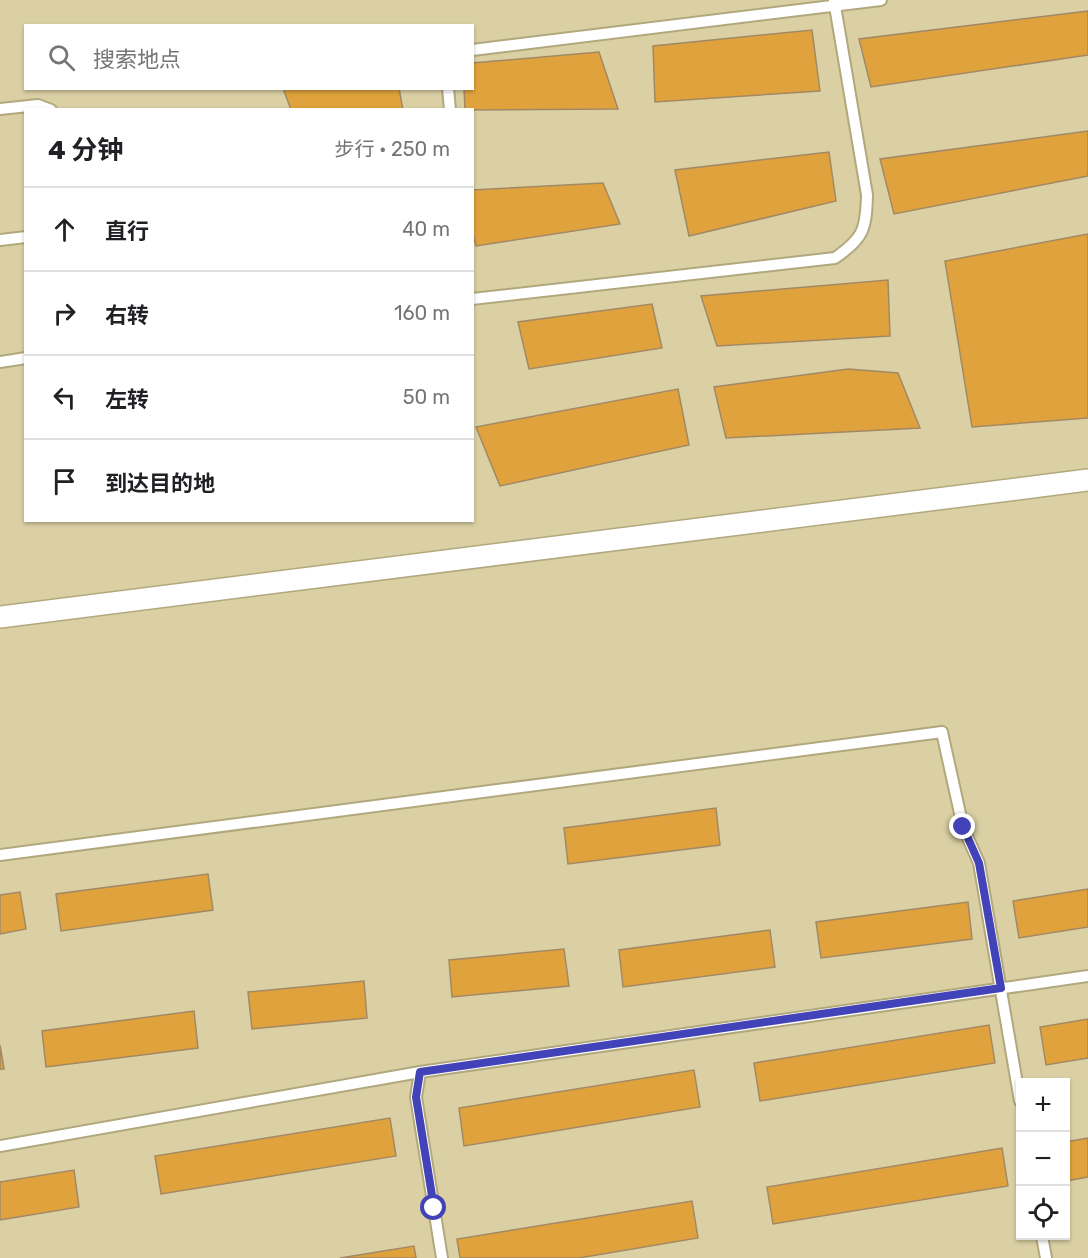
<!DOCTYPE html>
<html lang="zh">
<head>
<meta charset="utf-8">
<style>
	body { margin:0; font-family:Rubik,"Noto Sans SC",sans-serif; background:#f2f2f2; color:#202124 }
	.controls { position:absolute; right:18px; bottom:18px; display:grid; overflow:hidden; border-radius:0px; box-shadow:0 2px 4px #0004 }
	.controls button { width:54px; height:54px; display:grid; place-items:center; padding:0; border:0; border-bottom:2px solid #e0e0e0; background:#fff; color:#202124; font:30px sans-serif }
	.stop { position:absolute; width:18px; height:18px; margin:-14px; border:4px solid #4243b8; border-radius:50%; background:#fff }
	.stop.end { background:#4243b8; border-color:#fff; box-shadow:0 2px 6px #0008 }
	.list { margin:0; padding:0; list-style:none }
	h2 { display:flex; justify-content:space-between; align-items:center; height:78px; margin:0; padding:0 24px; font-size:26px }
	h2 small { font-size:20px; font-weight:400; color:#757577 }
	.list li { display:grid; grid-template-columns:39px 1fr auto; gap:18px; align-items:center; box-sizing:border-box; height:84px; padding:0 24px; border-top:2px solid #e0e0e0 }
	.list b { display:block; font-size:22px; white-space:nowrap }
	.list em { font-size:20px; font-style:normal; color:#757577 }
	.icon { flex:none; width:33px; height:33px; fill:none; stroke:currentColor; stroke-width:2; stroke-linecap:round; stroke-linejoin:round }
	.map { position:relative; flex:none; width:1088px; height:1258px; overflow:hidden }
	.search { position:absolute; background:#fff; box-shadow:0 2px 4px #0004; left:24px; top:24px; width:450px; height:66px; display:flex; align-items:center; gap:15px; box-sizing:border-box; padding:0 21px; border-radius:0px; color:#757577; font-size:22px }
	.panel { position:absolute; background:#fff; box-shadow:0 2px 4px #0004; left:24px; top:108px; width:450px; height:414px; border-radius:0px }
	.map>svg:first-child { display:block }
	.building { fill:#e0a23c; stroke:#a28965; stroke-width:1.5 }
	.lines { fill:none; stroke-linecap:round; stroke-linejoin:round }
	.service-casing { stroke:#b2a87e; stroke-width:14 }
	.minor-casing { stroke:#b2a87e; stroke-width:24 }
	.service { stroke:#fff; stroke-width:10 }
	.minor { stroke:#fff; stroke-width:21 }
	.route { stroke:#4243b8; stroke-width:8 }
</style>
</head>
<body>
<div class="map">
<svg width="1088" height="1258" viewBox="0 0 1088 1258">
	<rect width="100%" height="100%" fill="#dad0a4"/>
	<g class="building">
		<path d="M1088,11V55L871,87L859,39Z"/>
		<path d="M812,30L820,91L655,102L653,46Z"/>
		<path d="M599,52L618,109L465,110L464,88H472V63Z"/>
		<path d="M283,88H399L403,110H291Z"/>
		<path d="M1088,131V176L894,214L880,159Z"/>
		<path d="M829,152L836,201L689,236L675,170Z"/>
		<path d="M603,183L620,224L476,246L472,230V190Z"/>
		<path d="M1088,234V418L972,427L945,261Z"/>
		<path d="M888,280L890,336L717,346L701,296Z"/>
		<path d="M652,304L662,348L529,369L518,322Z"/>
		<path d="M848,369L898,373L920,428L726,438L714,387Z"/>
		<path d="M678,389L689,445L500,486L476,427Z"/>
		<path d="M716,808L720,845L568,864L564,828Z"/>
		<path d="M208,874L213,910L61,931L56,894Z"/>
		<path d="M1088,889V927L1019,938L1013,901Z"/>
		<path d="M20,892L26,929L0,934V895Z"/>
		<path d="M968,902L972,939L821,958L816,922Z"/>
		<path d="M770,930L775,967L623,987L619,950Z"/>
		<path d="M564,949L569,986L452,997L449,960Z"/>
		<path d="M364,981L367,1018L252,1029L248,992Z"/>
		<path d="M194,1011L198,1048L46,1067L42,1031Z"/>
		<path d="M1088,1019V1058L1046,1065L1040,1027Z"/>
		<path d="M989,1025L995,1063L760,1101L754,1063Z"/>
		<path d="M0,1045L4,1069H0Z"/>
		<path d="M694,1070L700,1107L464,1146L459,1108Z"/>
		<path d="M390,1118L396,1156L161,1194L155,1156Z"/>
		<path d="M1088,1138V1177L1066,1181V1142Z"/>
		<path d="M1002,1148L1008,1186L773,1224L767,1187Z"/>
		<path d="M74,1170L79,1207L0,1220V1182Z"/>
		<path d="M692,1201L698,1238L579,1258H460L457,1239Z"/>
		<path d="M414,1246L416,1258H340Z"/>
	</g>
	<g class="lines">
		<g class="service-casing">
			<g id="service">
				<path d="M472,50L881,0"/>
				<path d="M448,88L450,110"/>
				<path d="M0,109L38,105L51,110"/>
				<path d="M0,240L26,237"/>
				<path d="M472,299L835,258C864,238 866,229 867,195L834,0"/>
				<path d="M0,362L26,358"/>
				<path d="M0,855L942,732L963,827L979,863L1020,1101"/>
				<path d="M420,1072L416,1097L442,1258"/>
				<path d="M0,1146L420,1072L1088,976"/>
				<path d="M1042,1236L1046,1258"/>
			</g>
		</g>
		<g class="minor-casing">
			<path id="minor" d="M0,617L1088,480"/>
		</g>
		<use href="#service" class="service"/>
		<use href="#minor" class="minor"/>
	</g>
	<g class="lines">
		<path class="route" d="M434,1208L416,1097L420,1072L1001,988L979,863L963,827"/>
	</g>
</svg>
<div class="controls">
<button>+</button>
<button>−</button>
<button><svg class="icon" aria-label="locate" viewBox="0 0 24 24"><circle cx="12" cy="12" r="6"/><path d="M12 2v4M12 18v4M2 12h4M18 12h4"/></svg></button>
</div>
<div class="stop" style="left:434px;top:1208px"></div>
<div class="stop end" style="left:963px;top:827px"></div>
<div class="search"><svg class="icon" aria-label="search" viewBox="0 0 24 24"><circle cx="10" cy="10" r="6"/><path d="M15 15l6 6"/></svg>搜索地点</div>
<section class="panel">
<h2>4 分钟<small>步行 · 250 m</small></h2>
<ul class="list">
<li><svg class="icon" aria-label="ahead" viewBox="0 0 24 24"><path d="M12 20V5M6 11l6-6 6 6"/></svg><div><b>直行</b></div><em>40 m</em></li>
<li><svg class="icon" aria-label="right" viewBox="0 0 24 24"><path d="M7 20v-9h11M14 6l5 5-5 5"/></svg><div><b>右转</b></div><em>160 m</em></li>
<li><svg class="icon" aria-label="left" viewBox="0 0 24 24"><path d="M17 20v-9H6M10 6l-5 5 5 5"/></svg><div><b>左转</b></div><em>50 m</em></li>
<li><svg class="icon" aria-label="arrive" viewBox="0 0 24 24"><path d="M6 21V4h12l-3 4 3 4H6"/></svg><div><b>到达目的地</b></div></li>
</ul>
</section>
</div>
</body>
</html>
